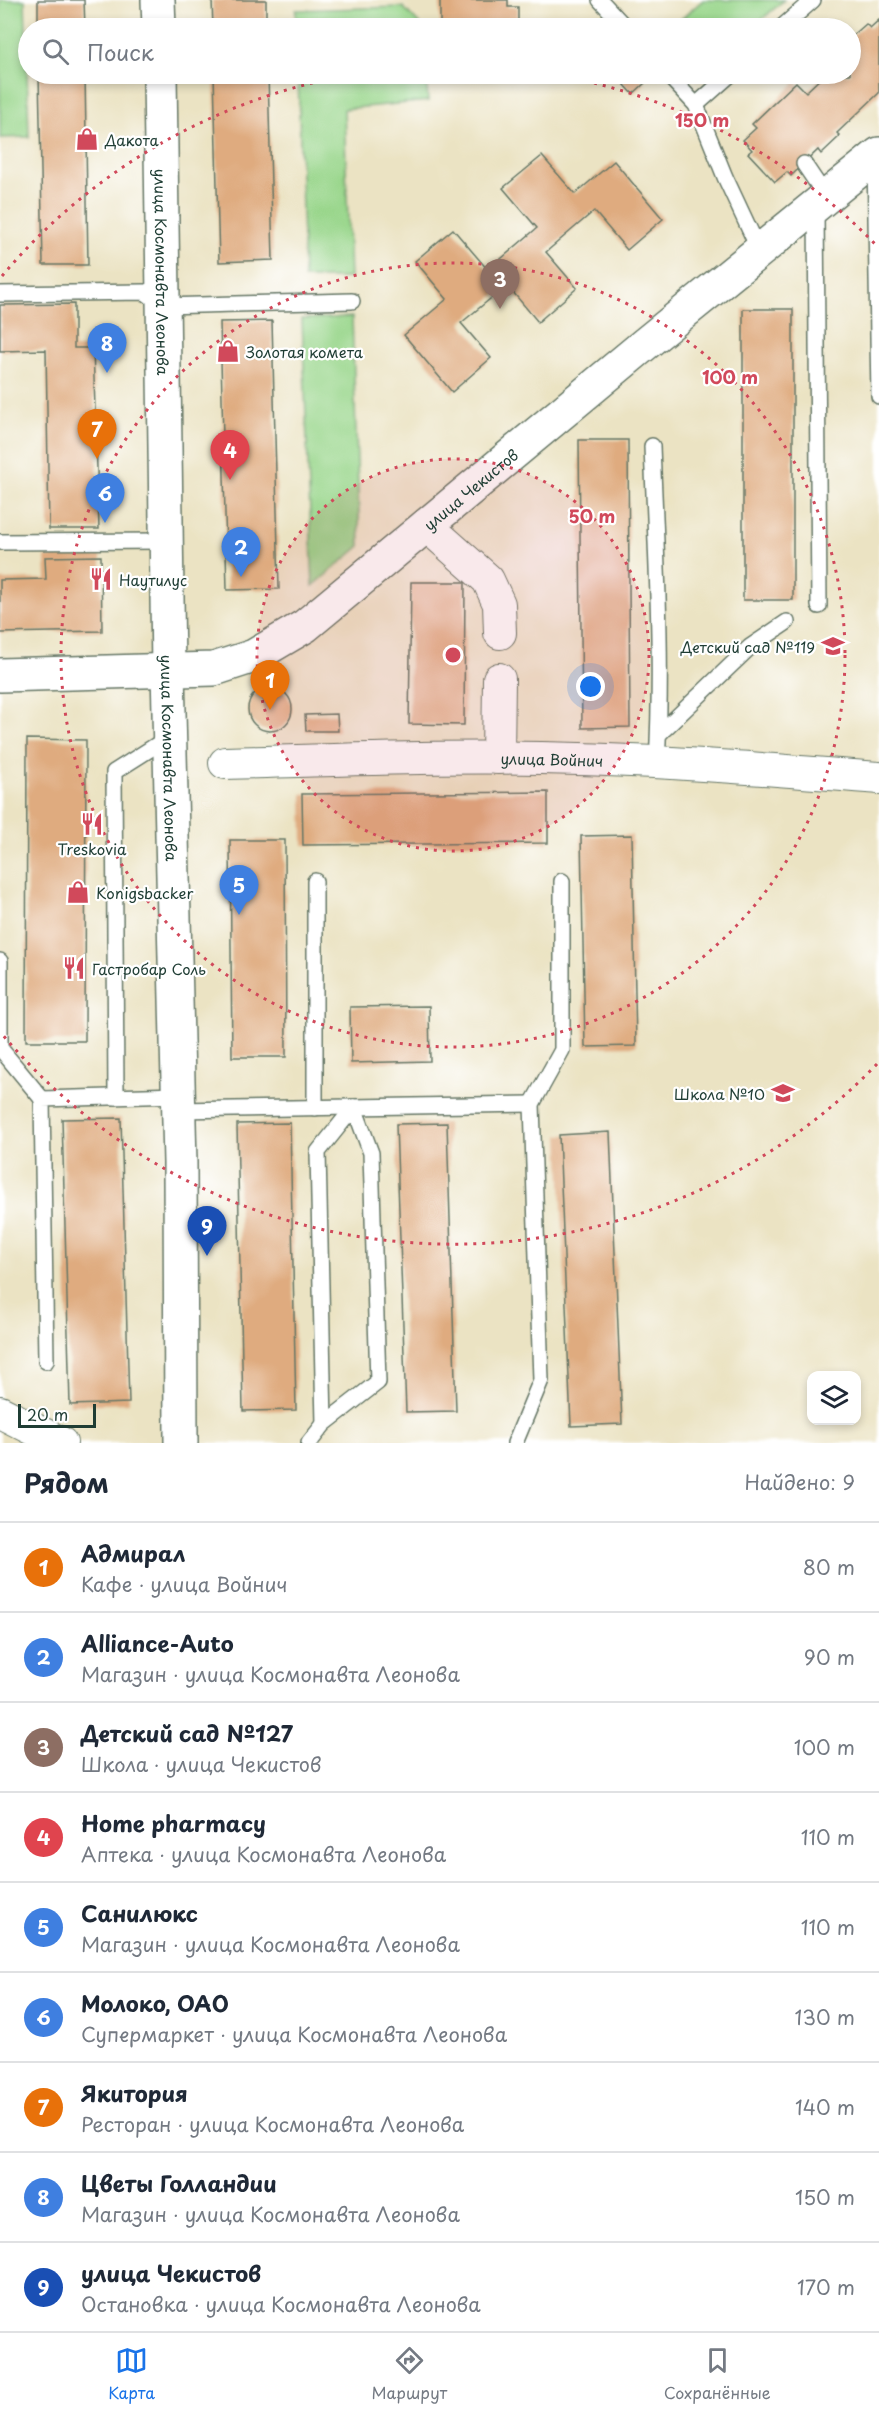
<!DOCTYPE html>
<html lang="ru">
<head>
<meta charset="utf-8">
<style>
	body { margin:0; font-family:"Playpen Sans",sans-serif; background:#f2f2f3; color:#1f2937 }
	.controls { position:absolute; right:18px; bottom:18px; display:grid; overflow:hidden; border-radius:12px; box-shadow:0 3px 9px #0003 }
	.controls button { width:54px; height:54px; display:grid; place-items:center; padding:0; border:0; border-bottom:2px solid #e0e1e3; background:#fff; color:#1f2937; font:30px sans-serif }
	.scale { position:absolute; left:18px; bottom:15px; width:78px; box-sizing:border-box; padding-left:6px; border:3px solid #1f3d34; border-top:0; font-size:16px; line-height:21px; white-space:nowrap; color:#1f3d34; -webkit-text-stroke:4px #fff; paint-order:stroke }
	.you { position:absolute; left:591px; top:687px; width:21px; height:21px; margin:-15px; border:4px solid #fff; border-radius:50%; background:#1a73e8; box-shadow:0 0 0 9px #1a73e833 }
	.badge { display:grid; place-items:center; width:39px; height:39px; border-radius:50%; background:#1a73e8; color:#fff; font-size:20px; font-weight:700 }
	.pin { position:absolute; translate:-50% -50px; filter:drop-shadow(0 2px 3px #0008) }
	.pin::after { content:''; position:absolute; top:32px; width:21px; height:18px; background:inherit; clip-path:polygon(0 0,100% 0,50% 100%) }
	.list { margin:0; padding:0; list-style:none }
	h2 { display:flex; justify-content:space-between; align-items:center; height:78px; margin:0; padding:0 24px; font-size:26px }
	h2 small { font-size:20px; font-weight:400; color:#747a83 }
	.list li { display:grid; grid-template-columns:39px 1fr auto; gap:18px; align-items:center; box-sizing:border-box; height:90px; padding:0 24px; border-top:2px solid #e0e1e3 }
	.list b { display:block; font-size:22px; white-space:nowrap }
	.list p { margin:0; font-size:20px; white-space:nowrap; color:#747a83 }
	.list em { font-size:20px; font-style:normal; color:#747a83 }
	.icon { flex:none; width:33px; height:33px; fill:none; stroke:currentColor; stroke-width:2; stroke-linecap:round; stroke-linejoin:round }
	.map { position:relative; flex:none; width:879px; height:1443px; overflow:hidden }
	.search { position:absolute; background:#fff; box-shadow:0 3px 9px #0003; left:18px; right:18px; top:18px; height:66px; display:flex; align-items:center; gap:15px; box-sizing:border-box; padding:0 21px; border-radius:33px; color:#747a83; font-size:22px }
	.sheet { height:888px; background:#fff }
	nav { display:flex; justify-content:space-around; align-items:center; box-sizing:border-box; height:84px; border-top:2px solid #e0e1e3; background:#fff; font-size:16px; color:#747a83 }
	nav a { display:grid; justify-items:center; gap:3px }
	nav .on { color:#1a73e8 }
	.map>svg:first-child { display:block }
	.green { fill:#99d68b; stroke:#5c8a60; stroke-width:1.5 }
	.building { fill:#dfab7f }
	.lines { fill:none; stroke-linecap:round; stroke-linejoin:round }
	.service-casing { stroke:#676; stroke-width:18 }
	.minor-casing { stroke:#676; stroke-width:34 }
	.tertiary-casing { stroke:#676; stroke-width:36 }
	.secondary-casing { stroke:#676; stroke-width:36 }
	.service { stroke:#fff; stroke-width:15 }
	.minor { stroke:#fff; stroke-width:32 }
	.tertiary { stroke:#fff; stroke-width:33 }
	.secondary { stroke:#fff; stroke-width:33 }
	.ring { fill:none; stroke:#d1495b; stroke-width:3; stroke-dasharray:3 6 }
	.labels { text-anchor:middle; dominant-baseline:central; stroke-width:4.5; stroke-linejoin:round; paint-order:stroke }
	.poi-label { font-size:15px; fill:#1f3d34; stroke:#fff; text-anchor:start }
	.street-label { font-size:15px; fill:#1f3d34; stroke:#fff }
	.centre { fill:#d1495b; stroke:#fff; stroke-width:3 }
	.ring-label { font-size:18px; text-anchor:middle; font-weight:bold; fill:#d1495b; stroke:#fff; stroke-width:4.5; stroke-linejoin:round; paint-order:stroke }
</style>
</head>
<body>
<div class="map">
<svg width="879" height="1443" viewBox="0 0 879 1443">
	<rect width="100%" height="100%" fill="#fff"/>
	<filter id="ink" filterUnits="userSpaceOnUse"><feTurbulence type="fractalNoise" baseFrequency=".0167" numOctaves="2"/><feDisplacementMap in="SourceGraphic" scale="12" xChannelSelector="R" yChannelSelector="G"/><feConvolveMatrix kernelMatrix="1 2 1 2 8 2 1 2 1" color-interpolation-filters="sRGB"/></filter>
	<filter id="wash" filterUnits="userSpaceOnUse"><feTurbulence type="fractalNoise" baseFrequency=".008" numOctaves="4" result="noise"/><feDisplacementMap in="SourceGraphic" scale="24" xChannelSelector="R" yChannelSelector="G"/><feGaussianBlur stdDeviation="1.35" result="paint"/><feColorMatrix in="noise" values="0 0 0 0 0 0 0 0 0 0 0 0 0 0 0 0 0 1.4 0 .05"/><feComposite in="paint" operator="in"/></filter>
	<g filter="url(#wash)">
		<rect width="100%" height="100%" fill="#ebe3c3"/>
		<g class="green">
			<path d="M0,0H25L29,137L0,138Z"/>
			<path d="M703,0H784L752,28H677L674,25Z"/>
			<path d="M403,7L423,28H296V10Z"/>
			<path d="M298,74H426L428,101L344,109L350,278H304Z"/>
			<path d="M352,317L360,546L313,586L302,319Z"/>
		</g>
		<g id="blocks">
			<g class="building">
				<path d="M38,0H84L85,28H38Z"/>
				<path d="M212,0H266V28H213Z"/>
				<path d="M440,0H508V7H518V28H440Z"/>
				<path d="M879,20V93L837,133L840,136L821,154L818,150L791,176L787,172L775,182L748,153L752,150L743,140L756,128L752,124L796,82L806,92L825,74H850V38L866,24L870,28Z"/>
				<path d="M39,74H85L88,265H43Z"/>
				<path d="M214,74H268L273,260L219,262Z"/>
				<path d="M435,74H522V77L435,79Z"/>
				<path d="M615,74H637L645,83L633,94Z"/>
				<path d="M542,156L575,194L614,161L663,219L627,250L594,211L546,252L577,288L538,322L507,285L461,323L491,358L452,392L404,335L447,299L415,261L453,229L488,270L537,228L503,188Z"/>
				<path d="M74,304V348H93L99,529H49L46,350L0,351V305Z"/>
				<rect x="743" y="309" width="50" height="291"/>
				<path d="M272,321L279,589L227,590L220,322Z"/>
				<path d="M579,440H628L630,727L582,728Z"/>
				<path d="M101,556L102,631L0,633V580L46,579L45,557Z"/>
				<path d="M411,582H465L464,725L409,724Z"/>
				<circle cx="270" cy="709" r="22"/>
				<path d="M337,714L338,731H306L305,715Z"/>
				<path d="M27,739L86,740L85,1041H26Z"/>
				<path d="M548,792V843L303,845L302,794Z"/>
				<path d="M632,835L636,1046L585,1047L581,836Z"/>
				<path d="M230,840H285L286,1057H232Z"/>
				<path d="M429,1006L430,1061L351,1063L350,1007Z"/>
				<path d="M121,1118L129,1403L70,1405L62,1119Z"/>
				<path d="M290,1123L296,1410L243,1411L237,1124Z"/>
				<path d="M447,1123L456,1411L406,1412L396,1124Z"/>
				<path d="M610,1132L622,1424L571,1426L559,1135Z"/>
			</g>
		</g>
	</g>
	<g filter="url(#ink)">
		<use href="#blocks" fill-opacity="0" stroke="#676" stroke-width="1.5"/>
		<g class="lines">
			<g class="service-casing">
				<g id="service">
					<path d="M600,0L626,28"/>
					<path d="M781,28L813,0"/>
					<path d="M667,74L696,105L725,177L760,252"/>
					<path d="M696,105L731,74"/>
					<path d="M875,158L879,396"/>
					<path d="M804,164L827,198"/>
					<path d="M816,207L819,606"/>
					<path d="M0,294L145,292L164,306L352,301"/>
					<path d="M652,446C656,550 663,657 657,762"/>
					<path d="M0,542L166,541"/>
					<path d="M659,734L750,647L787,622"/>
					<path d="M315,881V1108"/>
					<path d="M0,961V1048L42,1099"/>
					<path d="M116,1097L114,772L169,737"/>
					<path d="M178,1110L532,1104"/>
					<path d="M46,1361L42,1099L178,1095"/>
					<path d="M324,1424L318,1152L354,1107"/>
					<path d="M309,1443L324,1424L378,1382L371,1153L354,1107"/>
					<path d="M515,1443L541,1380L532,1104L562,1050V881"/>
				</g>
			</g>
			<g class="minor-casing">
				<g id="minor">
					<path d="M426,525L488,580L499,604L500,633"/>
					<path d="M498,758L499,679"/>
					<path id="s1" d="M225,763C343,760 461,755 579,759C680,762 779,770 879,778"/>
					<path d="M0,1412L61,1443"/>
				</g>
			</g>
			<g class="tertiary-casing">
				<g id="tertiary">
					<path id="s2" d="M0,675L214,669L254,656L305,626L645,344L879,154"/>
				</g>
			</g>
			<g class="secondary-casing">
				<g id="secondary">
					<path d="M158,0L159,28"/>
					<path id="s3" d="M160,74L168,671L180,1163L181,1443"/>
				</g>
			</g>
			<use href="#service" class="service"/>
			<use href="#minor" class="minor"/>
			<use href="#tertiary" class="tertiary"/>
			<use href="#secondary" class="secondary"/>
		</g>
	</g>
	<circle cx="453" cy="655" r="196" fill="#d1495b" fill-opacity=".12"/>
	<g class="ring">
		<circle cx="453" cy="655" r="196"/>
		<circle cx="453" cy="655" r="392"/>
		<path d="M877 1064A589 589 0 0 1 2 1034M2 276A589 589 0 0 1 356 74M550 74A589 589 0 0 1 877 246"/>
	</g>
	<defs>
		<g id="shop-bare" transform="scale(1.8)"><path d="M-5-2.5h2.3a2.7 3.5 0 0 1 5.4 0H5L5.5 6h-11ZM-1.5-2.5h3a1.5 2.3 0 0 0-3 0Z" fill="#d1495b" stroke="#fff" stroke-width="2.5" paint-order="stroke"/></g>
		<g id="restaurant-bare" transform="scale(1.8)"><path d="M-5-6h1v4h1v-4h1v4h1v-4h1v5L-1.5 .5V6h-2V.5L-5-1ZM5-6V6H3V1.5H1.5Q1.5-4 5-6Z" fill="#d1495b" stroke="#fff" stroke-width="2.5" paint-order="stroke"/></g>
		<g id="school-bare" transform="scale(1.8)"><path d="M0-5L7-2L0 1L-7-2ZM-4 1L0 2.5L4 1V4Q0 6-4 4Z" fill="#d1495b" stroke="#fff" stroke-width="2.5" paint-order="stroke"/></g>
	</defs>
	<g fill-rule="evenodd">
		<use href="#shop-bare" x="87" y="139"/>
		<use href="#shop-bare" x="228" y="351"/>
		<use href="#restaurant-bare" x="101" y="579"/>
		<use href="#school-bare" x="833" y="646"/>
		<use href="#restaurant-bare" x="92" y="824"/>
		<use href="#shop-bare" x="78" y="892"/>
		<use href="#restaurant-bare" x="74" y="968"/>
		<use href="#school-bare" x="783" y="1093"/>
	</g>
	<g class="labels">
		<g class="poi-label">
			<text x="105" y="139">Дакота</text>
			<text x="246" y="351">Золотая комета</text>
			<text x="119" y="579">Наутилус</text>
			<text x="815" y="646" text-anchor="end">Детский сад №119</text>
			<text x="92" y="848" text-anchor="middle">Treskovia</text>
			<text x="96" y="892">Konigsbacker</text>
			<text x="92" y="968">Гастробар Соль</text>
			<text x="765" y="1093" text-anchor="end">Школа №10</text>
		</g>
		<g class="street-label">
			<text stroke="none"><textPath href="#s3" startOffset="198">улица Космонавта Леонова</textPath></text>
			<text stroke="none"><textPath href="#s2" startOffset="530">улица Чекистов</textPath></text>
			<text stroke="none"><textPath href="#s3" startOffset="684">улица Космонавта Леонова</textPath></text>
			<text stroke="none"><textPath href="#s1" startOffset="327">улица Войнич</textPath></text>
		</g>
	</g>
	<circle cx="453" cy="655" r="9" class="centre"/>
	<g class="ring-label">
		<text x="702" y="127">150 m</text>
		<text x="730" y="384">100 m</text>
		<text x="592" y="523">50 m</text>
	</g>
</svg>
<div class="controls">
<button><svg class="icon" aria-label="layers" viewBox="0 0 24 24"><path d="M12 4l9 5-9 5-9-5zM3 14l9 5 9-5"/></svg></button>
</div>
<div class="scale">20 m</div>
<div class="you"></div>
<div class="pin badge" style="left:270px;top:710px;background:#e8710a">1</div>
<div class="pin badge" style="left:241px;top:577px;background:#3f7fe0">2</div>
<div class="pin badge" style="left:500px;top:309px;background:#8d6e63">3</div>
<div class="pin badge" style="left:230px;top:480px;background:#e0444e">4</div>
<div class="pin badge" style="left:239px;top:915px;background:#3f7fe0">5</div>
<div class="pin badge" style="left:105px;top:523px;background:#3f7fe0">6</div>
<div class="pin badge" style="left:97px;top:459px;background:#e8710a">7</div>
<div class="pin badge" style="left:107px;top:373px;background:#3f7fe0">8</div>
<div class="pin badge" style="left:207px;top:1256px;background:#1a4fb4">9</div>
<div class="search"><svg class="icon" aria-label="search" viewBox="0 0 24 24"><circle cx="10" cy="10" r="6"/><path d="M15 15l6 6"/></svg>Поиск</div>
</div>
<section class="sheet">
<h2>Рядом<small>Найдено: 9</small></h2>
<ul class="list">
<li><span class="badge" style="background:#e8710a">1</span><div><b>Адмирал</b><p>Кафе · улица Войнич</p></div><em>80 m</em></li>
<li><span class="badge" style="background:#3f7fe0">2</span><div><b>Alliance-Auto</b><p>Магазин · улица Космонавта Леонова</p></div><em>90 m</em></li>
<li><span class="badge" style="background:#8d6e63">3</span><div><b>Детский сад №127</b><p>Школа · улица Чекистов</p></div><em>100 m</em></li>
<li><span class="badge" style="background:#e0444e">4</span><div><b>Home pharmacy</b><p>Аптека · улица Космонавта Леонова</p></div><em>110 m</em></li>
<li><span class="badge" style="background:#3f7fe0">5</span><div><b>Санилюкс</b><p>Магазин · улица Космонавта Леонова</p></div><em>110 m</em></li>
<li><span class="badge" style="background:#3f7fe0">6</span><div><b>Молоко, ОАО</b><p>Супермаркет · улица Космонавта Леонова</p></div><em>130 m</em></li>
<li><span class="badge" style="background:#e8710a">7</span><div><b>Якитория</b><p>Ресторан · улица Космонавта Леонова</p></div><em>140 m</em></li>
<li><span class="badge" style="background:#3f7fe0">8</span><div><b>Цветы Голландии</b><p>Магазин · улица Космонавта Леонова</p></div><em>150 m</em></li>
<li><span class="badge" style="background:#1a4fb4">9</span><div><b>улица Чекистов</b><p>Остановка · улица Космонавта Леонова</p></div><em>170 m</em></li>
</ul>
</section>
<nav>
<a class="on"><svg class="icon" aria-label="map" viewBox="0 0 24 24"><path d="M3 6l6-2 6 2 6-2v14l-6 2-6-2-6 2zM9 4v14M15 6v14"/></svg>Карта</a>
<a><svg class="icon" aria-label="directions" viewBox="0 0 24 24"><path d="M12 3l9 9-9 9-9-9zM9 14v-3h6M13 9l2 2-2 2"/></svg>Маршрут</a>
<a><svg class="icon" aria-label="saved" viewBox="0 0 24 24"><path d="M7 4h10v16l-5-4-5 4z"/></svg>Сохранённые</a>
</nav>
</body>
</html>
